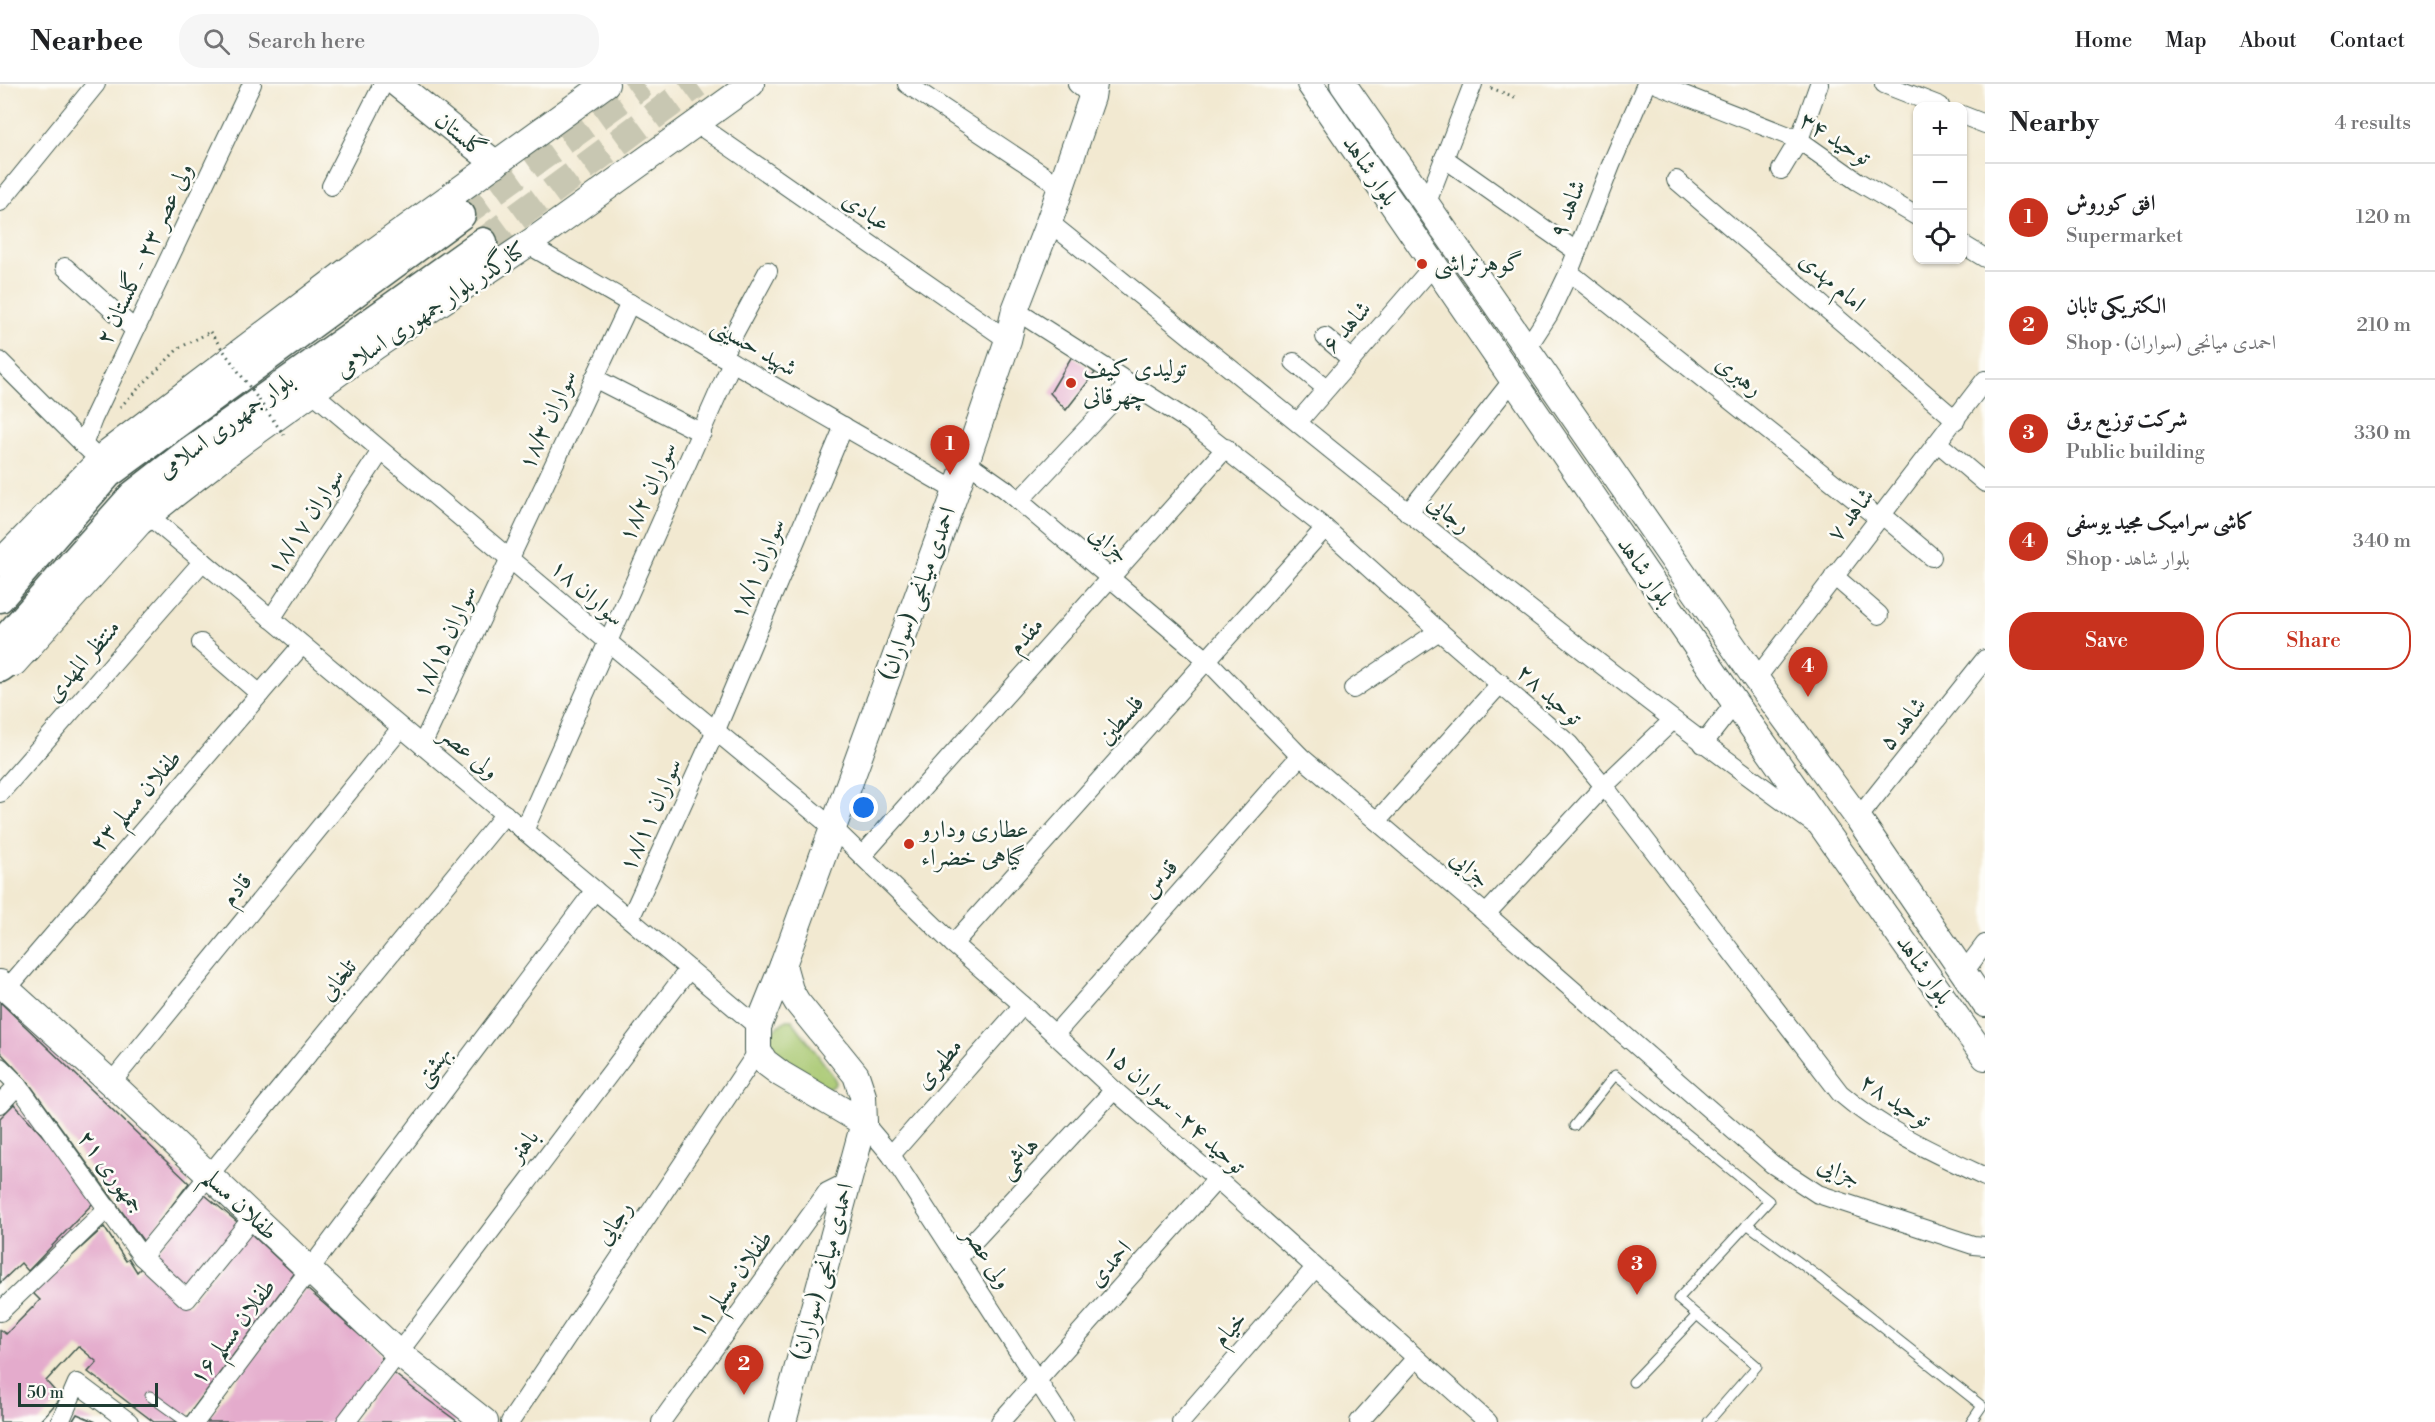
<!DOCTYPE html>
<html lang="en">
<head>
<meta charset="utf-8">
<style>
	body { margin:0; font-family:"Libre Bodoni",Amiri,serif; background:#f6f6f6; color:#202124 }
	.controls { position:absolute; right:18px; top:18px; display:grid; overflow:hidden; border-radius:12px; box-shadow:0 2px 4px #0004 }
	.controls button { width:54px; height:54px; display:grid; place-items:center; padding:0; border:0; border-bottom:2px solid #e0e0e0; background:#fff; color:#202124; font:30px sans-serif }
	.scale { position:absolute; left:18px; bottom:15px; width:140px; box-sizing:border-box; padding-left:6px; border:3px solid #1f3d34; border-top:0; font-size:16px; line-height:21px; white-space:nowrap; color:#1f3d34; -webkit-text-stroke:4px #fdfcf7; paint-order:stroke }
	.you { position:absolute; left:864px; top:724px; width:21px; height:21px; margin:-15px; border:4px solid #fff; border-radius:50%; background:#1a73e8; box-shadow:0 0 0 9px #1a73e833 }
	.badge { display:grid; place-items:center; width:39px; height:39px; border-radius:50%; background:#c8321e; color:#fff; font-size:20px; font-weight:700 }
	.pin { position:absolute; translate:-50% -50px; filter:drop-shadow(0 2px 3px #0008) }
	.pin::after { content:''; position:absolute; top:32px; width:21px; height:18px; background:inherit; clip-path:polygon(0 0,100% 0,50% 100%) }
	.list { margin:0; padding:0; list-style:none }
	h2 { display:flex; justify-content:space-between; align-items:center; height:78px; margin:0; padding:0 24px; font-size:26px }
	h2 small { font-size:20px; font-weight:400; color:#757577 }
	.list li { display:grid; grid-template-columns:39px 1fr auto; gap:18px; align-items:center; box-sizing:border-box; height:108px; padding:0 24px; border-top:2px solid #e0e0e0 }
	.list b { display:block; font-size:22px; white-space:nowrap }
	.list p { margin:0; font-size:20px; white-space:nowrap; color:#757577 }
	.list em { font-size:20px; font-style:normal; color:#757577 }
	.actions { display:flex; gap:12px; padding:18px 24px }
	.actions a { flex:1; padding:14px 0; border:2px solid #c8321e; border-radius:24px; text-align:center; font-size:21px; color:#c8321e }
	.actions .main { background:#c8321e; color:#fff }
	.icon { flex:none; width:33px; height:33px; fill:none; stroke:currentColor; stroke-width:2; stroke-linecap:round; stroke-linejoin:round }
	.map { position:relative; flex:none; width:1985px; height:1338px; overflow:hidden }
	header { display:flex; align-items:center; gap:36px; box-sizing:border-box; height:84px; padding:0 30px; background:#fff; border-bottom:2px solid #e0e0e0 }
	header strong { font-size:28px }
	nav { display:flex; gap:33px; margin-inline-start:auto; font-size:21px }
	.search { width:420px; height:54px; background:#f6f6f6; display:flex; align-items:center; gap:15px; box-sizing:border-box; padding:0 21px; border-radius:24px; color:#757577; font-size:22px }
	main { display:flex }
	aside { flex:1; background:#fff }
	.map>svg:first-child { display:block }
	.grass { fill:#a7c76f; stroke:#638252; stroke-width:1.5 }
	.building { fill:#e4abcc }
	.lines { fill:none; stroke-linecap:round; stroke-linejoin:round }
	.primary-tunnel { stroke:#c8c7b2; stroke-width:28; stroke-dasharray:28 14; stroke-linecap:butt }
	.lane-casing { stroke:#3f574c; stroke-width:11 }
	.street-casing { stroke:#3f574c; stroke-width:20 }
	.secondary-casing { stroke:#3f574c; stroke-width:28 }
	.primary-casing { stroke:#3f574c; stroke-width:31 }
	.path { stroke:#3f574c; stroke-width:3; stroke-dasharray:1.5 4.5; stroke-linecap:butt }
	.lane { stroke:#fff; stroke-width:9 }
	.street { stroke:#fff; stroke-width:18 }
	.secondary { stroke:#fff; stroke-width:26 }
	.primary { stroke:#fff; stroke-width:28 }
	.path-bridge { stroke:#3f574c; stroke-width:3; stroke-dasharray:1.5 4.5; stroke-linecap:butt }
	.poi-dot { fill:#c8321e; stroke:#fdfcf7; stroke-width:2 }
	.labels { text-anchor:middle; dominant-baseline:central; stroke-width:5; stroke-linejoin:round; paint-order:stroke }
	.street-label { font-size:24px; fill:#1f3d34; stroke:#fdfcf7 }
	.poi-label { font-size:24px; fill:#1f3d34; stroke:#fdfcf7; text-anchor:start }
</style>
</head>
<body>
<header>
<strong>Nearbee</strong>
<div class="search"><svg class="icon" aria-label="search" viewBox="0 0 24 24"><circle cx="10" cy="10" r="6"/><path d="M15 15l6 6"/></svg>Search here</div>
<nav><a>Home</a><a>Map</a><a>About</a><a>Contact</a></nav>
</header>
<main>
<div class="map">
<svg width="1985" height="1338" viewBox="0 0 1985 1338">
	<rect width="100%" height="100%" fill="#fdfcf7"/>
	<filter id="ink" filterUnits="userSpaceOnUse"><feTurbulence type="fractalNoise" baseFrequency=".0167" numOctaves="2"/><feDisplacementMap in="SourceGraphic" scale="12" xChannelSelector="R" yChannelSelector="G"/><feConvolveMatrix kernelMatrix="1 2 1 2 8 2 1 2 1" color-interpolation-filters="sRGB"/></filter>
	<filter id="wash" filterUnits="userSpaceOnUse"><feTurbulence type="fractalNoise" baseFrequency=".008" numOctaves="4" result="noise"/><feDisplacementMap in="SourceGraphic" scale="24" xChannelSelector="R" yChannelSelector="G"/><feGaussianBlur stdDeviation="1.35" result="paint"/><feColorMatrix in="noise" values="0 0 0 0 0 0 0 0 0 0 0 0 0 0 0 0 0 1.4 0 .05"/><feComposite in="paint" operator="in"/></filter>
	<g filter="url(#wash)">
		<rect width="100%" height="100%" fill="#f2e9d1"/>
		<path class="grass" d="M786,936H792L832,990L836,998L833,1003L825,1004L770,963L771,948Z"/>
		<g id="blocks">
			<g class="building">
				<path d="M1072,272L1095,289L1066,326L1050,309Z"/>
				<path d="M0,918L189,1099L144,1158L28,998L0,968Z"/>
				<path d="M14,1020L70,1082L96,1116L28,1187L21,1179L0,1199V1034Z"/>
				<path d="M205,1111L242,1142L186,1204L153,1172Z"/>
				<path d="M104,1143L126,1177L129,1175L137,1188L143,1182L188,1222L248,1147L294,1190L183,1338H154L88,1288L97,1278L78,1262L46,1297L61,1314L39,1338H0V1246L6,1250L40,1216L32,1208Z"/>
				<path d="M306,1204L381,1270L382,1276L336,1338H206Z"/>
				<path d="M391,1287L424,1313L458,1338H354Z"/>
				<path d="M77,1330L96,1338H72Z"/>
			</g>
		</g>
	</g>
	<g filter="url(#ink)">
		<use href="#blocks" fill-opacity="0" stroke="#3f574c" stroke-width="1.5"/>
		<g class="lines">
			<g class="primary-tunnel">
				<path d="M461,131L643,0"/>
				<path d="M483,158L697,0"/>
			</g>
			<g class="lane-casing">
				<g id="lane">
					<path d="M1574,1042L1615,991L1769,1117L1678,1215L1697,1231L1633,1298"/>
					<path d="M1747,1140L1815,1190L1982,1322L1971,1338"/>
					<path d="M1697,1231L1757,1282L1708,1338"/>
					<path d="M150,1312L186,1338"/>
				</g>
			</g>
			<g class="street-casing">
				<g id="street">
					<path d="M907,0L1060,102"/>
					<path d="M1077,0L1092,13"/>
					<path d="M1656,0L1799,56L1857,97L1918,133"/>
					<path d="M1884,0L1940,22"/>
					<path d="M1962,31L1985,40"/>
					<path d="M696,39L1008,256"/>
					<path d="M1444,74L1576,167"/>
					<path d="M1781,86L1799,56L1819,0"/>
					<path d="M1676,96L1956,336"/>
					<path d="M331,102L383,0"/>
					<path d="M0,118L96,0"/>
					<path d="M1426,121L1473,0"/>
					<path d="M1049,138C1302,341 1551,550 1814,740"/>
					<path d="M527,160L956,407"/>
					<path d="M1962,160L1985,174"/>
					<path d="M65,183L135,246"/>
					<path d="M1569,188L1878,434"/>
					<path d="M1015,226L1189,337L1325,444L1439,547L1569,660L1604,702L1840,1009C1883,1046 1934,1069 1985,1093"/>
					<path d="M1325,253L1351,275"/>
					<path d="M1527,264L1549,230L1569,188L1611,81L1646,0"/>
					<path d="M722,272L768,187"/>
					<path d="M0,277L90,367"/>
					<path d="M1294,278L1326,304"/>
					<path d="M594,294L702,349"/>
					<path d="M312,308L607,557L833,744L953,860L1023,921L1114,1006L1217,1095L1488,1338"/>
					<path d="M1298,338L1434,181"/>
					<path d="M1938,359L1985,399"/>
					<path d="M83,361L93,335L252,0"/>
					<path d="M965,377L1005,405L1207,576L1300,672L1486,830L1772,1080L1818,1110L1973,1161L1985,1162"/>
					<path d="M1019,417L1130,299"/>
					<path d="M1408,429L1512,297"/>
					<path d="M1881,430L1932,473"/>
					<path d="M149,432L758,943"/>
					<path d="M1834,492L1879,531"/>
					<path d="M271,535L381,367"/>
					<path d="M201,559L260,610"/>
					<path d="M1756,595L1985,296"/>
					<path d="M1353,605L1439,547"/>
					<path d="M1703,660L1735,619"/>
					<path d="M422,661L630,219"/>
					<path d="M0,709L203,477"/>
					<path d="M1858,734L1985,575"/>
					<path d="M1377,737L1501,599"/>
					<path d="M524,747L732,278"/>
					<path d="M862,772L1226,364"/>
					<path d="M1486,830L1604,702L1673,636"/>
					<path d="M630,835L716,646L844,342"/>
					<path d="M953,860L1325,444"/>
					<path d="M1964,888L1985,860"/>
					<path d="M7,905L302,561"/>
					<path d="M1055,950L1300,672"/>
					<path d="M0,983L18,1001L142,1173L187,1215L253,1133"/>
					<path d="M111,999L401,644"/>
					<path d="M0,1020L18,1001"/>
					<path d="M864,1039L891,1071L1064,1338"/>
					<path d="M891,1071L1023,921"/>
					<path d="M142,1173L505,730"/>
					<path d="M959,1173L1114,1006"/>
					<path d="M0,1228L108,1124"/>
					<path d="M60,1338L77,1299L129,1338"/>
					<path d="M195,1338L595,806"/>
					<path d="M346,1338L689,885"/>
					<path d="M510,1338L758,967"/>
					<path d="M661,1338L827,1108L847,1098"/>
					<path d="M1000,1338L1217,1095"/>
					<path d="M1181,1338L1315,1184"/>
					<path d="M1359,1338L1416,1274"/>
				</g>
			</g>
			<g class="secondary-casing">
				<g id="secondary">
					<path d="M397,0L496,80"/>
					<path d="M1310,0L1735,619L1985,973"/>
					<path d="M1343,0L1756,595L1858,734L1985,920"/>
					<path d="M0,479L108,368L351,184L606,0"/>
					<path d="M14,579L139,439L175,410L245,356L376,262L538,153L751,0"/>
					<path d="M0,899L111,999L397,1268L485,1338"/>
					<path d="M864,1039L781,990L765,978L758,967V943L783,881L956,407L1008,256L1015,226L1049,138L1092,13L1094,0"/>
					<path d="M783,1338L864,1039L863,1012L856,991L797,918L790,906L783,881"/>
				</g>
			</g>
			<g class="primary-casing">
				<g id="primary">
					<path d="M0,514L108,390L461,131"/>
					<path d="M0,561L133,411L187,369L483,158"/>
					<path d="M0,584L27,564"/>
				</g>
			</g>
			<g class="path">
				<path d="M1491,4L1517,14"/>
				<path d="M120,323L179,264L210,248"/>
			</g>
			<use href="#lane" class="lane"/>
			<use href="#street" class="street"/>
			<use href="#secondary" class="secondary"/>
			<use href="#primary" class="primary"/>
			<path class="path-bridge" d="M210,248L284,351"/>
		</g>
	</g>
	<g class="poi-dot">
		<circle cx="1422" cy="180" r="6"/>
		<circle cx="1071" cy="299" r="6"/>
		<circle cx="909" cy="760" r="6"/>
	</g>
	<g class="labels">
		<g class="street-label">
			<text transform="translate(460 51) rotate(39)">گلستان</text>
			<text transform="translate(1835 55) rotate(32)">توحید ۳۴</text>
			<text transform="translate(1370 87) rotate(56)">بلوار شاهد</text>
			<text transform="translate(1568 125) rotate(-68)">شاهد ۹</text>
			<text transform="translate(866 128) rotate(35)">عبادی</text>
			<text transform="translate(145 170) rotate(-65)">ولی عصر ۲۳ - گلستان ۲</text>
			<text transform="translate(1832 198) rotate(41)">امام مهدی</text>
			<text transform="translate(431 226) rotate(-34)">کنارگذر بلوار جمهوری اسلامی</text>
			<text transform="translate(1347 243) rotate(-48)">شاهد ۶</text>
			<text transform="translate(754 263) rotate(30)">شهید حسینی</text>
			<text transform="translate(1739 292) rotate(38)">رهبری</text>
			<text transform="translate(548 336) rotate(-65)">سواران ۱۸/۳</text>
			<text transform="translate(226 342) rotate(-36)">بلوار جمهوری اسلامی</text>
			<text transform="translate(648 408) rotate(-65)">سواران ۱۸/۲</text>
			<text transform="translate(1449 430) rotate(38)">رجایی</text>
			<text transform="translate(1851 431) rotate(-52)">شاهد ۷</text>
			<text transform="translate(306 438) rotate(-57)">سواران ۱۸/۱۷</text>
			<text transform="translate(1109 460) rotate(40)">جزایی</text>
			<text transform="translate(758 485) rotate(-67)">سواران ۱۸/۱</text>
			<text transform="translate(1645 488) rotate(55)">بلوار شاهد</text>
			<text transform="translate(587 509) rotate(41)">سواران ۱۸</text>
			<text transform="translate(918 510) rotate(-70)">احمدی میانجی (سواران)</text>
			<text transform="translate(1026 552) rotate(-48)">مقدم</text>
			<text transform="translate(445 558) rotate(-65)">سواران ۱۸/۱۵</text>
			<text transform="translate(83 577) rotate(-49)">منتظر المهدی</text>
			<text transform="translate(1549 611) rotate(42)">توحید ۲۸</text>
			<text transform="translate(1121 636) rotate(-48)">فلسطین</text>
			<text transform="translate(1903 640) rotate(-51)">شاهد ۵</text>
			<text transform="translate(469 669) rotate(40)">ولی عصر</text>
			<text transform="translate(136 717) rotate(-49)">طفلان مسلم ۲۳</text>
			<text transform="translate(651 731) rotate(-66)">سواران ۱۸/۱۱</text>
			<text transform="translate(1470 785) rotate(41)">جزایی</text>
			<text transform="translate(1160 795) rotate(-49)">قدس</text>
			<text transform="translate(237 806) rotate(-51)">قادم</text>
			<text transform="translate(1924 886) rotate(55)">بلوار شاهد</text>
			<text transform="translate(338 896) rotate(-51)">تلخابی</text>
			<text transform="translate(939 980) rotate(-49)">مطهری</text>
			<text transform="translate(433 982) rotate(-53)">بهشتی</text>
			<text transform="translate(1895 1017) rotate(33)">توحید ۲۸</text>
			<text transform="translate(1174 1025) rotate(42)">توحید ۲۴- سواران ۱۵</text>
			<text transform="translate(524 1062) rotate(-53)">باهنر</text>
			<text transform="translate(1019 1074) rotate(-47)">هاشمی</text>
			<text transform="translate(111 1088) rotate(54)">جمهوری ۲۱</text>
			<text transform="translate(1839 1088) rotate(23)">جزایی</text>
			<text transform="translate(240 1121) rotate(43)">طفلان مسلم</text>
			<text transform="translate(614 1139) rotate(-56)">رجایی</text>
			<text transform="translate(987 1174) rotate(57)">ولی عصر</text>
			<text transform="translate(1110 1180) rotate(-48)">احمدی</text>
			<text transform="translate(823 1188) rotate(-75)">احمدی میانجی (سواران)</text>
			<text transform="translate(731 1200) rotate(-54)">طفلان مسلم ۱۱</text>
			<text transform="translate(1230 1245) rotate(-49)">خیام</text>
			<text transform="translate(233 1248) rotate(-53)">طفلان مسلم ۱۶</text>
		</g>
		<g class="poi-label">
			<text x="1434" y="180">گوهرتراشی</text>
			<text x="1083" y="285">تولیدی کیف<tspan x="1083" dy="28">چهرقانی</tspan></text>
			<text x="921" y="746">عطاری ودارو<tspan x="921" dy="28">گیاهی خضراء</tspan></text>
		</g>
	</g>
</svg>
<div class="controls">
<button>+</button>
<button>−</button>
<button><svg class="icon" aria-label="locate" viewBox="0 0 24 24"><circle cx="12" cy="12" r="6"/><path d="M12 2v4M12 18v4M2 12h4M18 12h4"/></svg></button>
</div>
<div class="scale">50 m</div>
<div class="you"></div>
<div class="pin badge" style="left:950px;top:391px">1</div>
<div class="pin badge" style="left:744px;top:1311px">2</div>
<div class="pin badge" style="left:1637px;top:1211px">3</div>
<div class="pin badge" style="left:1808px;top:613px">4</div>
</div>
<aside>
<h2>Nearby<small>4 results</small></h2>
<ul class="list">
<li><span class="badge">1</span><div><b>افق کوروش</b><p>Supermarket</p></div><em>120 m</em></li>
<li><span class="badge">2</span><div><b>الکتریکی تابان</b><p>Shop · احمدی میانجی (سواران)</p></div><em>210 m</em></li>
<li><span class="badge">3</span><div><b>شرکت توزیع برق</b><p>Public building</p></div><em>330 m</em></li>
<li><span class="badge">4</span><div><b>کاشی سرامیک مجید یوسفی</b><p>Shop · بلوار شاهد</p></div><em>340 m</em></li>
</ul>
<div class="actions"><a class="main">Save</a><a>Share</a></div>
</aside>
</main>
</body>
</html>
